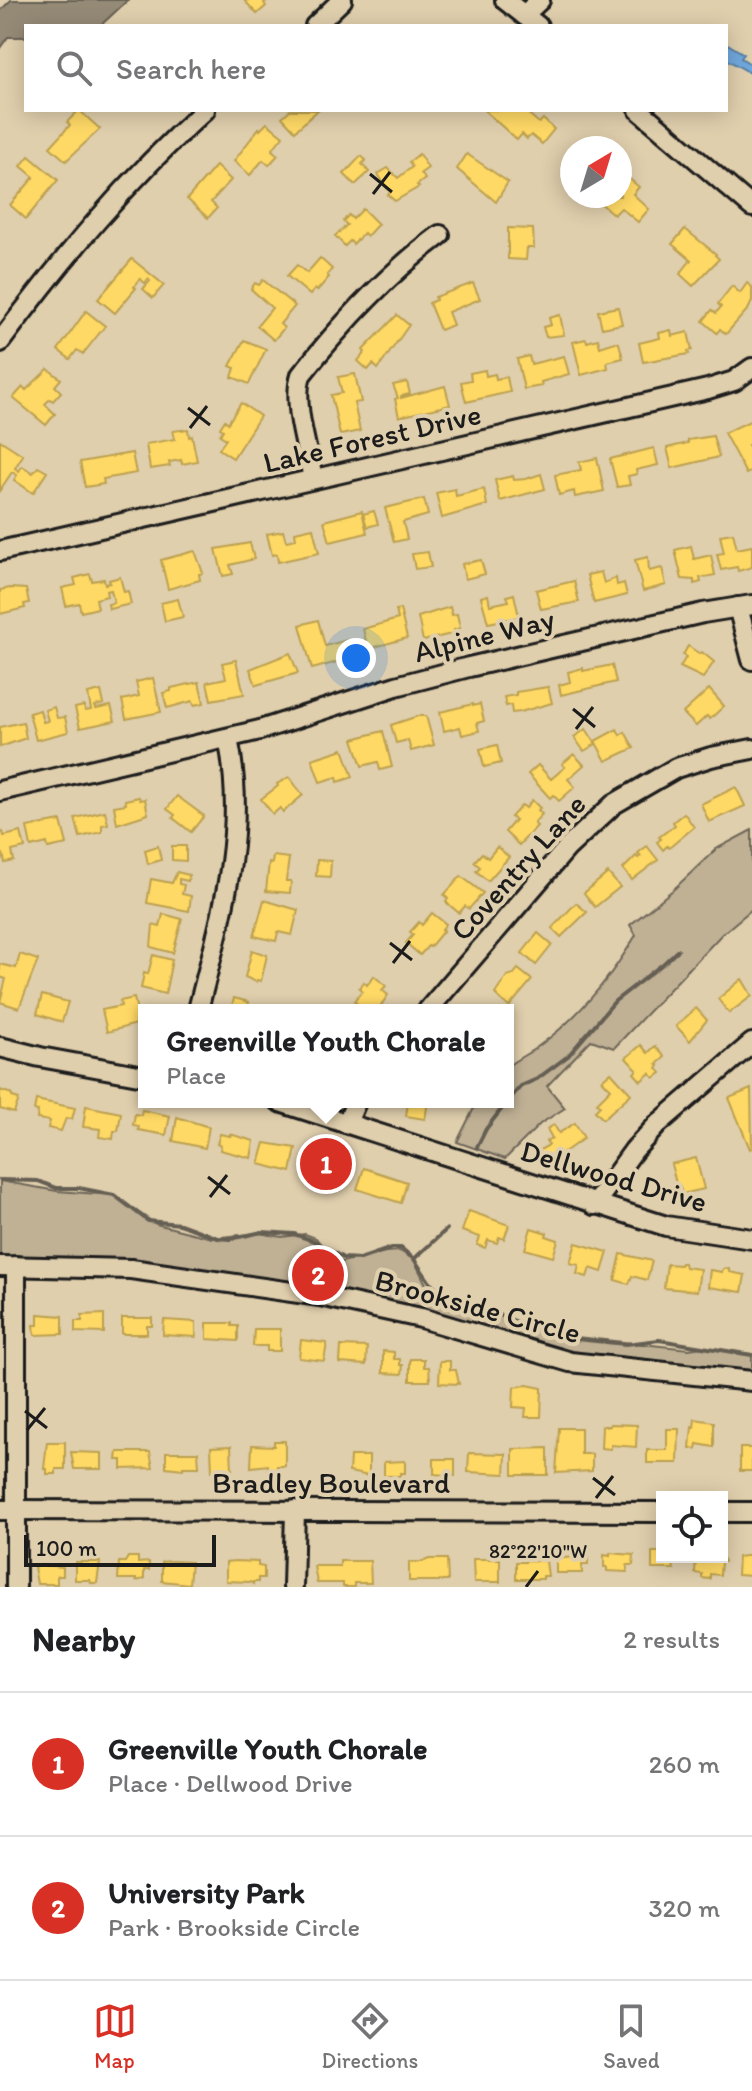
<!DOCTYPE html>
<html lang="en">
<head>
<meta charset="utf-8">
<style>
	body { margin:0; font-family:Itim,sans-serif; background:#f2f2f2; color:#202124 }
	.controls { position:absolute; right:24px; bottom:24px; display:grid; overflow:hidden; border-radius:0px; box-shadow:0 4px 20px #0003 }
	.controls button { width:72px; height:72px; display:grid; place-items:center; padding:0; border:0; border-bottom:2px solid #e0e0e0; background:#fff; color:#202124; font:40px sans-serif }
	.compass { position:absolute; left:560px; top:136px; width:72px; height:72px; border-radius:50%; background:#fff; box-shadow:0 4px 20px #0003; rotate:38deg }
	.scale { position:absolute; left:24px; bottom:20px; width:192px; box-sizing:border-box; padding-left:8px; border:4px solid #1c1c1c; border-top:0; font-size:22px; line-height:28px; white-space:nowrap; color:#1c1c1c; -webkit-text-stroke:6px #e0cfad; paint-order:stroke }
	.you { position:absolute; left:356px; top:658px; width:28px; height:28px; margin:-20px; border:6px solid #fff; border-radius:50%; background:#1a73e8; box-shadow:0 0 0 12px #1a73e833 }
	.badge { display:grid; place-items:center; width:52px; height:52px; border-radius:50%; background:#d93025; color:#fff; font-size:26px; font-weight:700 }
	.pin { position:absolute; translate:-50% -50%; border:4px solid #fff; box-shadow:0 2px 8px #0006 }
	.popup { position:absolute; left:138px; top:1004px; width:376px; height:104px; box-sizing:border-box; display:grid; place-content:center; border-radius:0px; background:#fff; filter:drop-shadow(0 2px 6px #0005); font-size:26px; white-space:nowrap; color:#757577 }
	.popup b { font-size:30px; color:#202124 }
	.popup::after { content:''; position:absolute; left:50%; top:100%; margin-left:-16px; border:16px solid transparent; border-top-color:#fff }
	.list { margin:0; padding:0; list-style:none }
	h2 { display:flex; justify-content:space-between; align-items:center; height:104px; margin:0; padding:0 32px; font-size:34px }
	h2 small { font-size:26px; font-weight:400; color:#757577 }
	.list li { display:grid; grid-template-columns:52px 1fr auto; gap:24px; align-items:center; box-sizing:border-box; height:144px; padding:0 32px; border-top:2px solid #e0e0e0 }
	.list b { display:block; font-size:30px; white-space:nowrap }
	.list p { margin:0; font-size:26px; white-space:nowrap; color:#757577 }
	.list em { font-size:26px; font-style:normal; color:#757577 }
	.icon { flex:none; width:44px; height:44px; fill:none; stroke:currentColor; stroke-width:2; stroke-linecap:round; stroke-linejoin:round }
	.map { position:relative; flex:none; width:752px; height:1587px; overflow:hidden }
	.search { position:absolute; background:#fff; box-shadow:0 4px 20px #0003; left:24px; right:24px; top:24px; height:88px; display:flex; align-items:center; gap:20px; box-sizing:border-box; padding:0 28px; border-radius:0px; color:#757577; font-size:30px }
	.sheet { height:392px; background:#fff }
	nav { display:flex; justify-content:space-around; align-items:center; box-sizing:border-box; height:112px; border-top:2px solid #e0e0e0; background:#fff; font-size:22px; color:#757577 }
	nav a { display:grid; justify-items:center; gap:4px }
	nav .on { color:#d93025 }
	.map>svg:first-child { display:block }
	.green { fill:#c0b195; stroke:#6e6658; stroke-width:2 }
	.water { fill:#958a76; stroke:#655e52; stroke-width:2 }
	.homes { fill:#ffd966; stroke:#bba050; stroke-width:2 }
	.schools { fill:#6fa8dc; stroke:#567ea2; stroke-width:2 }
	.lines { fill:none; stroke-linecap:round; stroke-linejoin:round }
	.stream { stroke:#655e52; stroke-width:4 }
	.minor-casing { stroke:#1c1c1c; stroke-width:24 }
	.minor { stroke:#e0cfad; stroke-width:18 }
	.ticks { fill:none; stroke:#1c1c1c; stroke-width:3 }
	.labels { text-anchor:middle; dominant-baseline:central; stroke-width:8; stroke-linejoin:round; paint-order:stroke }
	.street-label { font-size:30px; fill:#1c1c1c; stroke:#e0cfad }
	.ticks-label { font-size:20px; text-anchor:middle; fill:#1c1c1c; stroke:#e0cfad; stroke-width:8; stroke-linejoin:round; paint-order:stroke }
</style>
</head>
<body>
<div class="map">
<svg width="752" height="1587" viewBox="0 0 752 1587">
	<rect width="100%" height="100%" fill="#e0cfad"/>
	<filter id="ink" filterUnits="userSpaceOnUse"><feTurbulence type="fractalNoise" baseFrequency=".0125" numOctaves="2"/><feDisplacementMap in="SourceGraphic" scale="16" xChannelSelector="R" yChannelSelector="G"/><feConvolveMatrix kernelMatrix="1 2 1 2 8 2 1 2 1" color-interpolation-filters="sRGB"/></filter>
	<g filter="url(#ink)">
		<g class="green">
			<path d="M752,830V909L722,934L614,1048L591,1040L547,1086L565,1108L540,1124L505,1159L457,1142L477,1102H508V1066C518,1058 530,1053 540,1045C579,1017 611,977 636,935L630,925L674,889L716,849Z"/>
			<path d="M0,1181L57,1191L112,1195L156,1224L212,1238L259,1233L282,1237L305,1234L316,1238L330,1256L342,1262L386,1252L400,1251L414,1260L428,1288L548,1334L689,1349L702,1347L752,1354V1376L582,1359L443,1318L0,1258Z"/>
		</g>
		<path class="water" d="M11,0H128L100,26H26V37H8L0,48V11Z"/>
		<g class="homes">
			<path d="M244,0H268L264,3L266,6L257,14Z"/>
			<path d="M79,110L100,129L66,161L50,147L70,125L67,122Z"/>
			<path d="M290,110H318L295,131L282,117Z"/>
			<path d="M484,110H524L539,123L543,119L554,129L542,144L531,135L527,139L522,134L517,140Z"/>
			<path d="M267,123L283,136L272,150L278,155L269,165L263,160L250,175L234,161L259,128L260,130Z"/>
			<path d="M419,154L428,168L421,173L425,179L417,185L419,187L395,201L388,195L390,193L378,174L388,168L398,178L412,167L409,162Z"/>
			<path d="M467,154L508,182L496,202L457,169Z"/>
			<path d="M29,156L58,180L26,219L10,205L34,177L21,166Z"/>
			<path d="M361,156L366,160L362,164L369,172L355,185L344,174Z"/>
			<path d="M216,166L231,180L211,202L217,208L208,218L187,199Z"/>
			<path d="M625,175L639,187L633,194L649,209L638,222L621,208L614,215L597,200L601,196H620V181Z"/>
			<path d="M363,209L378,224L367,236L364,233L353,244L350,241L345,246L335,236L347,225L343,221L349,215L353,219Z"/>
			<path d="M508,228L533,229L534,248H527L526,260L508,259Z"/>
			<path d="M685,229L716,254L715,255L719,259L693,286L680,274L691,260L672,244Z"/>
			<path d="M320,258L332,269L327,275L329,277L317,291L315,289L310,295L287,276L297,265L307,273Z"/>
			<path d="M132,259L164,285L153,298L143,289L150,281L148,279L145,283L140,279L134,287L136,288L115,313L98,299Z"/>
			<path d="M263,280L295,306L280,324L284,328L274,340L257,326L272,308L251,289L255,283L259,285Z"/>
			<path d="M473,283L480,299L448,312L453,325L440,330L429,303L436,300L435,297Z"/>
			<path d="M747,283L752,287V301L749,308L726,334L720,329L717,333L703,321L712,310L716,313L721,307L718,304L732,286L740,293Z"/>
			<path d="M618,307L622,324L602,328L598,311Z"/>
			<path d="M86,311L105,326L83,354L77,350L70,359L58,350Z"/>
			<path d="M397,315L409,325L378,369L373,364L368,370L358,361L365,352L363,350Z"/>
			<path d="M560,315L564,335L546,337L543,327L551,325L549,318Z"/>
			<path d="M671,330L672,336L688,332L692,350L688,351L689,354L643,362L639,343L660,338L659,333Z"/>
			<path d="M586,339L587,342L598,339L600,347L615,342L619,343L623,358L607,362L608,368L581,375L573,342Z"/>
			<path d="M244,340L266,349L249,384L232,377L235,368L230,366Z"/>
			<path d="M529,356L531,364L564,356L569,374L541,382L542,386L524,389L517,359Z"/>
			<path d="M48,369L61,379L55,386L61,392L53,401L50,399L45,404L55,414L46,425L13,398L23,387L26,390Z"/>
			<path d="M485,370L486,376L495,374L496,379L507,377L510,392L466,402L461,382L471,380L470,373Z"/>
			<path d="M355,374L361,402L354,403L360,431L340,435L331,395L342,393L338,377Z"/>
			<path d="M407,382L410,394L401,396V398L445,386L450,405L399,417L395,399L398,398L393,385Z"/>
			<path d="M241,403L260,416L233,458L219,449L226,439L220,435L223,430L220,428L225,420L228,423Z"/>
			<path d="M752,420V443L748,445L752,453V471L746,474L724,433Z"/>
			<path d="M188,429L189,437L192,436L197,461L182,464L181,460L169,462L170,466L150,469L146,444L175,439L173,431Z"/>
			<path d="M713,436L719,457L672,468L667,448L688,443V440Z"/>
			<path d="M0,440L23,455L15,468L19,471L22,466L33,473L38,467L47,472L33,493L14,480L17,475L12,472L0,490Z"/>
			<path d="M654,448L658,465L636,470L637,474L628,476L630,485L617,487L610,459Z"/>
			<path d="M132,453L136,473L103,479L104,484L85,487L80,462Z"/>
			<path d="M597,458L604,491L575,497L574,491L559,495L555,475L581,470L579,462Z"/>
			<path d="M541,474L545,489L500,501L495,480L513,476L514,480L526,479Z"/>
			<path d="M455,489L456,496L484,489L487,505L442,518L436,493Z"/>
			<path d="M424,499L428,515L403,522L407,539L394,542L385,508Z"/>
			<path d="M362,511L367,533L330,542L324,521Z"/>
			<path d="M374,511L378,524L367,527L363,514Z"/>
			<path d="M313,528L319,553L278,562L277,554L272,555L267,534L283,531L286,541L296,539L295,532Z"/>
			<path d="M733,533L737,549L752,546V567L738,571L737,567L721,570L717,554L724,553L720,535Z"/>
			<path d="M250,543L254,559L230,565L233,574L223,576L216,549Z"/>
			<path d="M691,546L694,559L711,555L715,575L700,578L701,582L694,584V580L682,579L675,550Z"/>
			<path d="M195,551L203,573L199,574L200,580L168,589L161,560Z"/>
			<path d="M428,552L431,567L415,569L412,554Z"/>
			<path d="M648,557L649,571L662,568L666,585L643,591L635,560Z"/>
			<path d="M481,560L485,574L465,579L462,564Z"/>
			<path d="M601,572L604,583L616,578L617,585L624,583L627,595L594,603L587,575Z"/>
			<path d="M90,574L92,581L104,579L105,584L110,583L109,580L120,577L124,592L128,591L131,604L109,609L108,604L114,603L111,590L106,591L107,596L96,599L98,608L81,612L79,603L66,606L62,588L76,585L74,578Z"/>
			<path d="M574,581L579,602L541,609L536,590Z"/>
			<path d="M10,588L26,589L29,603L24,604L25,608L0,614V590Z"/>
			<path d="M514,594L519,617L488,623L481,597L488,595L490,605L509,601L507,596Z"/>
			<path d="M178,599L183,617L165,621L161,603Z"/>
			<path d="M450,607L452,615L457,614L460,628L454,630L455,633L423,641L418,617Z"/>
			<path d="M400,609L407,638L368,649L363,629L398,619L396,610Z"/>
			<path d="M318,620L325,646L347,640L352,658L312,669L300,625Z"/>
			<path d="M688,646L700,654L702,652L714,662L703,678L680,667L686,657L683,655Z"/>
			<path d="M290,653L298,673L256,685L250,669Z"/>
			<path d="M236,660L244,694L211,700L207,682L226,678L222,663Z"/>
			<path d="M612,665L616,682L561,695L559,685L570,682L568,672L583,668V671Z"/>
			<path d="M153,678L161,712L126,719L122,700L139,696L136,682Z"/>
			<path d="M199,682L204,703L194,705L193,701L167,708L163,693L171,691V688Z"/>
			<path d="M548,687L552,703L520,712L512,713L511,705L506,706L504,697L516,695V692Z"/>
			<path d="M709,689L724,706L710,719L707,716L696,726L683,713Z"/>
			<path d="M101,691L104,704L95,706L96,709L111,706L115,721L80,728L75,708L84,706L85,711L91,710L88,694Z"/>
			<path d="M473,704V706L480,704L484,721L477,723L479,731L462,735L460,727L444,731L440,712Z"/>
			<path d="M54,707L57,718L65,717L68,732L36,740L29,713L40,710L43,722L48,721L45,710Z"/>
			<path d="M418,716H426L434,745L411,751L408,740L396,743L391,725Z"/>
			<path d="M23,722L26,738L0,747V727Z"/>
			<path d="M586,729L596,744L584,751L574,737Z"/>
			<path d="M617,729L620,735L625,732L634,748L606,761L595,741Z"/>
			<path d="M383,731L392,767L380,770L378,762L362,766L353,739Z"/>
			<path d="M497,745L501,763L484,767L480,749Z"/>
			<path d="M343,749L353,777L338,782L337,777L320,782L312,759Z"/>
			<path d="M574,754L584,765L568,779L575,787L559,801L553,795L550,798L528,774L538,765L551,779L565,767L562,764Z"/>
			<path d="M289,777L303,795L283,812L280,808L273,814L261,799L278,786L277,784Z"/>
			<path d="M736,787L745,806L709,822L701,804Z"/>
			<path d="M177,796L204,816L191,832L173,818L175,815L167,809Z"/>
			<path d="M139,797L140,800L145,799L148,814L117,824L114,806L126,804L125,800Z"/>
			<path d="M532,800L540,808L538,810L542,814L534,823L537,826L519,845L505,832L515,820L511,817L522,805L526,808Z"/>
			<path d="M105,811L108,824L102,825V832L80,837L75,818Z"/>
			<path d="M684,813L694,827L669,848L667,846L663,850L657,842L661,839L659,837L675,825L673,822Z"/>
			<path d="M61,821L67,844L48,848L47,843L31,847L27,827Z"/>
			<path d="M3,832L4,836L21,832L25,848L12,851L14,861L5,863L3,854L0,855V833Z"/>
			<path d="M158,846L161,860L148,864L145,850Z"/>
			<path d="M172,846H186V861L172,860Z"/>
			<path d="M647,846L658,860L632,880L623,869L636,856L638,858L641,856L638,853Z"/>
			<path d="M497,847L509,857L488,881L476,871L480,867L474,862L482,853L488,858Z"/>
			<path d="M273,856L289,858L286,881H291L290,893L266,891L269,863L272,864Z"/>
			<path d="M317,860L331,861L330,877L316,876Z"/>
			<path d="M177,872L189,875L188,881L179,879V884L184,885L182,894L191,896L189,911L147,903L151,879L172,883Z"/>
			<path d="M608,873L620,887L595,907L584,893Z"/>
			<path d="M461,876L483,893L469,909L465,906L459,913L446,902L448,899L444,895Z"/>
			<path d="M264,900L298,910L292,935L278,932L276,941L254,936Z"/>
			<path d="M576,903L587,912L561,937L552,928Z"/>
			<path d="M432,913L446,924L442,929L444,930L430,947L428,946L420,955L406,943L413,935L410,932L419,922L422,925Z"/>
			<path d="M163,914L182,919L173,953L151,947L153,925L160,927Z"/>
			<path d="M538,933L552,945L536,965L522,953Z"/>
			<path d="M252,950L267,955L261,981L257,980L256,982L245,977Z"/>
			<path d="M20,954L38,960L19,1008L0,1002L6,979L0,977V964L16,968Z"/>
			<path d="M153,955L172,960L165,994L141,988L144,973L148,974Z"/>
			<path d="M518,969L532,980L509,1007L495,994L507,976L514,974Z"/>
			<path d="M374,976L386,986L382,990L388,995L378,1010H365L354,1001L362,991L359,988L364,982L367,985Z"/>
			<path d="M742,979L752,996L729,1013L718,999Z"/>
			<path d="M42,995L68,1002L62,1022L37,1014Z"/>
			<path d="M134,998L140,1023L107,1032L102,1010L121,1006L120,1001Z"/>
			<path d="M234,998L249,1002L247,1010H231Z"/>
			<path d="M696,1008L707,1020L690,1041L676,1026Z"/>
			<path d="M641,1045L648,1053L655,1046L665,1057L657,1064L659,1066L657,1068L661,1073L654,1078L650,1073L641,1081L634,1073L637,1070L626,1058Z"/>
			<path d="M611,1072L631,1094L603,1119L595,1111L600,1106L597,1103L611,1089L602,1080Z"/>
			<path d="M751,1089L752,1148L750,1149L729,1098Z"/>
			<path d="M0,1090L12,1094V1097L19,1099L14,1113L0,1109Z"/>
			<path d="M36,1100L75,1108L72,1119L66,1118L61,1131L48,1128L50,1121L37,1119L38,1111L34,1110Z"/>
			<path d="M408,1102H428L425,1119L406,1116Z"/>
			<path d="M86,1106L121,1113L118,1131H114L113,1139L99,1137L100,1129L83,1127Z"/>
			<path d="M142,1110L170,1116L166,1135L138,1130L139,1126L133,1125L135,1114L141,1115Z"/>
			<path d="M177,1117L209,1127L205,1148L173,1141Z"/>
			<path d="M575,1123L584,1138L556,1158L554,1155L544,1161L538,1151L549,1145L546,1141L552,1138L547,1129L554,1125L559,1133Z"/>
			<path d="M220,1134L230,1136V1134L254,1141L251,1158L220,1150L221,1145L217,1144Z"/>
			<path d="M265,1143L296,1148L291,1172L259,1164Z"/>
			<path d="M308,1152L348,1165L344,1175L339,1174L338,1178L330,1176L329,1178L316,1174L315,1178L304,1174Z"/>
			<path d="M696,1158L704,1189L682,1194L680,1186L677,1187L671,1164Z"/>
			<path d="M364,1168L407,1182L401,1203L357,1189Z"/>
			<path d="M469,1211L509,1225L504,1239L499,1237L497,1243L488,1240L485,1248L477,1245L480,1237L462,1231Z"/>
			<path d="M531,1228L547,1233L546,1236L558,1240L553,1257L525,1249Z"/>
			<path d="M576,1243L608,1252L602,1272L590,1268L587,1277L577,1274L579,1265L570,1263Z"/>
			<path d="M621,1254L652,1261L647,1280L632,1276L629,1284L615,1280Z"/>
			<path d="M681,1263H684L685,1267L700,1269L697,1291L664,1288L667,1264L680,1265Z"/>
			<path d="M723,1269H729V1272L745,1275L742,1292L708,1287L710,1270L722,1272Z"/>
			<path d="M38,1314L63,1316V1334L35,1335L34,1325H38Z"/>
			<path d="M104,1314V1333L75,1332V1321H82V1315Z"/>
			<path d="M122,1318H152V1326H147V1334H122Z"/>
			<path d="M164,1320L196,1322V1337L163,1335Z"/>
			<path d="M207,1323H232V1326H238V1341L207,1339Z"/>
			<path d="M254,1329H280V1351H267V1346H253Z"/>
			<path d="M301,1340L327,1343L324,1361L299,1358Z"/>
			<path d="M341,1346L367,1347L366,1365L340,1363Z"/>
			<path d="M383,1351L394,1352V1359H400V1365H403L402,1374L383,1373Z"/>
			<path d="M410,1359H424V1367H429L430,1381H410Z"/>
			<path d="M440,1361H450V1370H456L459,1384L439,1383Z"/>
			<path d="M527,1385L542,1388L541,1417H525L526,1408L513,1407L514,1387Z"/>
			<path d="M695,1419L714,1422V1447L697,1444L696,1449L690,1448L692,1427L694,1428Z"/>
			<path d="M610,1424L637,1425L636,1447L611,1445V1449L601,1448L602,1426H610Z"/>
			<path d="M559,1428H581V1454H592V1471L556,1473Z"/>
			<path d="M667,1429H679L678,1463H647V1450H667Z"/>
			<path d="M274,1441H285V1466H277V1470L268,1469V1465L251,1467L252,1445L274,1446Z"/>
			<path d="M47,1442H65V1469H56V1474H47V1469H44Z"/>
			<path d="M231,1446L232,1470L212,1471L211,1447Z"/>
			<path d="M548,1448V1475H513V1449Z"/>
			<rect x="740" y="1448" width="12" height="23"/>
			<path d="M71,1452L102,1453V1469H74Z"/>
			<path d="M118,1452H150L153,1468L122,1469V1460H117Z"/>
			<path d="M166,1452H198L199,1467H183V1469L166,1467Z"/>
			<path d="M469,1453L506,1454L505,1474L468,1472Z"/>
			<path d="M350,1456H369V1476L349,1472Z"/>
			<path d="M434,1459H455V1476L434,1474Z"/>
			<path d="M405,1461V1473H400V1476H384V1462Z"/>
			<path d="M652,1552H662V1557H677V1562H673L674,1569H652Z"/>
			<path d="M610,1553L634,1555L633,1565H627V1572L607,1571V1567H604V1555L610,1556Z"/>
			<path d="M574,1554H577V1557H588V1565H582V1573H556V1559L573,1557Z"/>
			<path d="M745,1556H752V1576L737,1575L738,1557Z"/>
			<path d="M128,1557H138V1563L149,1562V1570H144V1579L136,1581V1579H118L119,1562H125Z"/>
			<path d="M696,1557H722L724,1559V1562H721L720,1575L710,1574V1579L702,1578V1574L695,1573Z"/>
			<path d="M429,1559H447L448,1581H409V1562H422Z"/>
			<path d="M473,1559H500V1582H474Z"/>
			<path d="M525,1560L546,1561L548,1576H543V1579H516V1562H525Z"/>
			<path d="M172,1561L191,1562L189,1584L162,1581V1562Z"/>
			<path d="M235,1561L258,1562V1566L264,1567V1578H258V1582H253V1584L250,1582L226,1581V1562Z"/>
			<path d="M340,1561H370L371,1583H354V1587H343V1583H317L314,1566H340Z"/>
			<path d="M75,1562H100L97,1583H91L90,1580H75Z"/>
			<path d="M40,1565L63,1567V1576H57V1584H37L34,1567Z"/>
		</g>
		<path class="schools" d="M726,43L744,54L741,58L752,65V74L726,59Z"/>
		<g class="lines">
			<g class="stream">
				<path d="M508,1101L521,1086L537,1079L568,1056L615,1001L664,963L678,950"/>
				<path d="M477,1147L486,1129L507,1102"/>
				<path d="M0,1180L38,1181L56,1188H79L114,1195L148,1221L180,1224L218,1238L230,1239L262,1232L294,1234L314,1241L343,1258L360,1259L392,1248H401L414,1259L431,1284L443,1293L556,1337L626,1344L659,1340L752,1355"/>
				<path d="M414,1259L447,1229"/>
			</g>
			<g class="minor-casing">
				<g id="minor">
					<path d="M505,0L538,26"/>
					<path d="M524,15L540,0"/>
					<path d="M315,26L342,0"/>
					<path d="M639,110L752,207"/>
					<path d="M0,342C62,259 128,179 205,110"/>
					<path d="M313,479C308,450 292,404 301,375C342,323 386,275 440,235"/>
					<path d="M0,551L708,389L734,381L752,368"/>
					<path d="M738,607L752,660"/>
					<path d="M0,791L260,730L396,686L469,667L703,613L752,605"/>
					<path d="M198,1010C221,918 248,833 228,738"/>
					<path d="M428,1010L567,848L614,804L676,768L711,757L752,749"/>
					<path d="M0,1047L40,1057L144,1076"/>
					<path d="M280,1102L666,1226L752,1239"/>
					<path d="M347,1123L356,1102"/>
					<path d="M594,1205L634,1150L658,1124L752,1043"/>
					<path d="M0,1266L131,1269L320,1296L421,1318L570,1362L752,1381"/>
					<path d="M0,1510L662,1512"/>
					<path d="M722,1512H752"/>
					<path d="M16,1587V1266"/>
					<path d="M293,1587L295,1510"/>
				</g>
			</g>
			<use href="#minor" class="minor"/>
		</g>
	</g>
	<path class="ticks" d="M370,174L392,192M373,194L390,172M188,408L210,425M190,428L207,406M573,709L595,727M576,729L593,707M390,943L412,960M393,963L410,941M208,1177L230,1194M210,1197L227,1175M25,1411L47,1428M27,1430L45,1408M593,1478L615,1495M596,1498L613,1476M526,1587L538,1571"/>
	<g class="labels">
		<g class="street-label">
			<text transform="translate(372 438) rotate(-13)">Lake Forest Drive</text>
			<text transform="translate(484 635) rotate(-14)">Alpine Way</text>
			<text transform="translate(518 867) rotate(-48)">Coventry Lane</text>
			<text transform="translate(614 1176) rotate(16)">Dellwood Drive</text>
			<text transform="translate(478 1306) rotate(15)">Brookside Circle</text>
			<text x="331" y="1482">Bradley Boulevard</text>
		</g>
	</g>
	<g class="ticks-label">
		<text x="538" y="1558">82°22'10"W</text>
	</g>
</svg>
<div class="controls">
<button><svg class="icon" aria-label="locate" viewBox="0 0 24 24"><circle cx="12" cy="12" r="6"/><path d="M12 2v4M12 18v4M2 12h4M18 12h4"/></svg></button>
</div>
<svg class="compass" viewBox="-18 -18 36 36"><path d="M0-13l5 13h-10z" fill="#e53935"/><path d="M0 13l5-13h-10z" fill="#757577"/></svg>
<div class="scale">100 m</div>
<div class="you"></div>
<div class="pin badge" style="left:326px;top:1164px">1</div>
<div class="popup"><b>Greenville Youth Chorale</b>Place</div>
<div class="pin badge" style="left:318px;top:1275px">2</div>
<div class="search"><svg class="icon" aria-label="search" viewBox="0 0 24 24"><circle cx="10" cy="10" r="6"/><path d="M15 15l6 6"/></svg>Search here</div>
</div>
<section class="sheet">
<h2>Nearby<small>2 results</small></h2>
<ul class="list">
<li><span class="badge">1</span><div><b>Greenville Youth Chorale</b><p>Place · Dellwood Drive</p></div><em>260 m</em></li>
<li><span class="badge">2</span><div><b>University Park</b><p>Park · Brookside Circle</p></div><em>320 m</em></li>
</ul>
</section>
<nav>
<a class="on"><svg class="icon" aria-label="map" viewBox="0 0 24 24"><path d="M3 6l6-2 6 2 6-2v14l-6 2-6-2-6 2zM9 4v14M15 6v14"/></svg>Map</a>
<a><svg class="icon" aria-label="directions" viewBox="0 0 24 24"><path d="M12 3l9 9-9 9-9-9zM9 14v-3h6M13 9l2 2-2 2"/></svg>Directions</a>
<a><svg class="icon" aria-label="saved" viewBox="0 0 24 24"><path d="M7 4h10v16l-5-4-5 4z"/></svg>Saved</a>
</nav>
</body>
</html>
